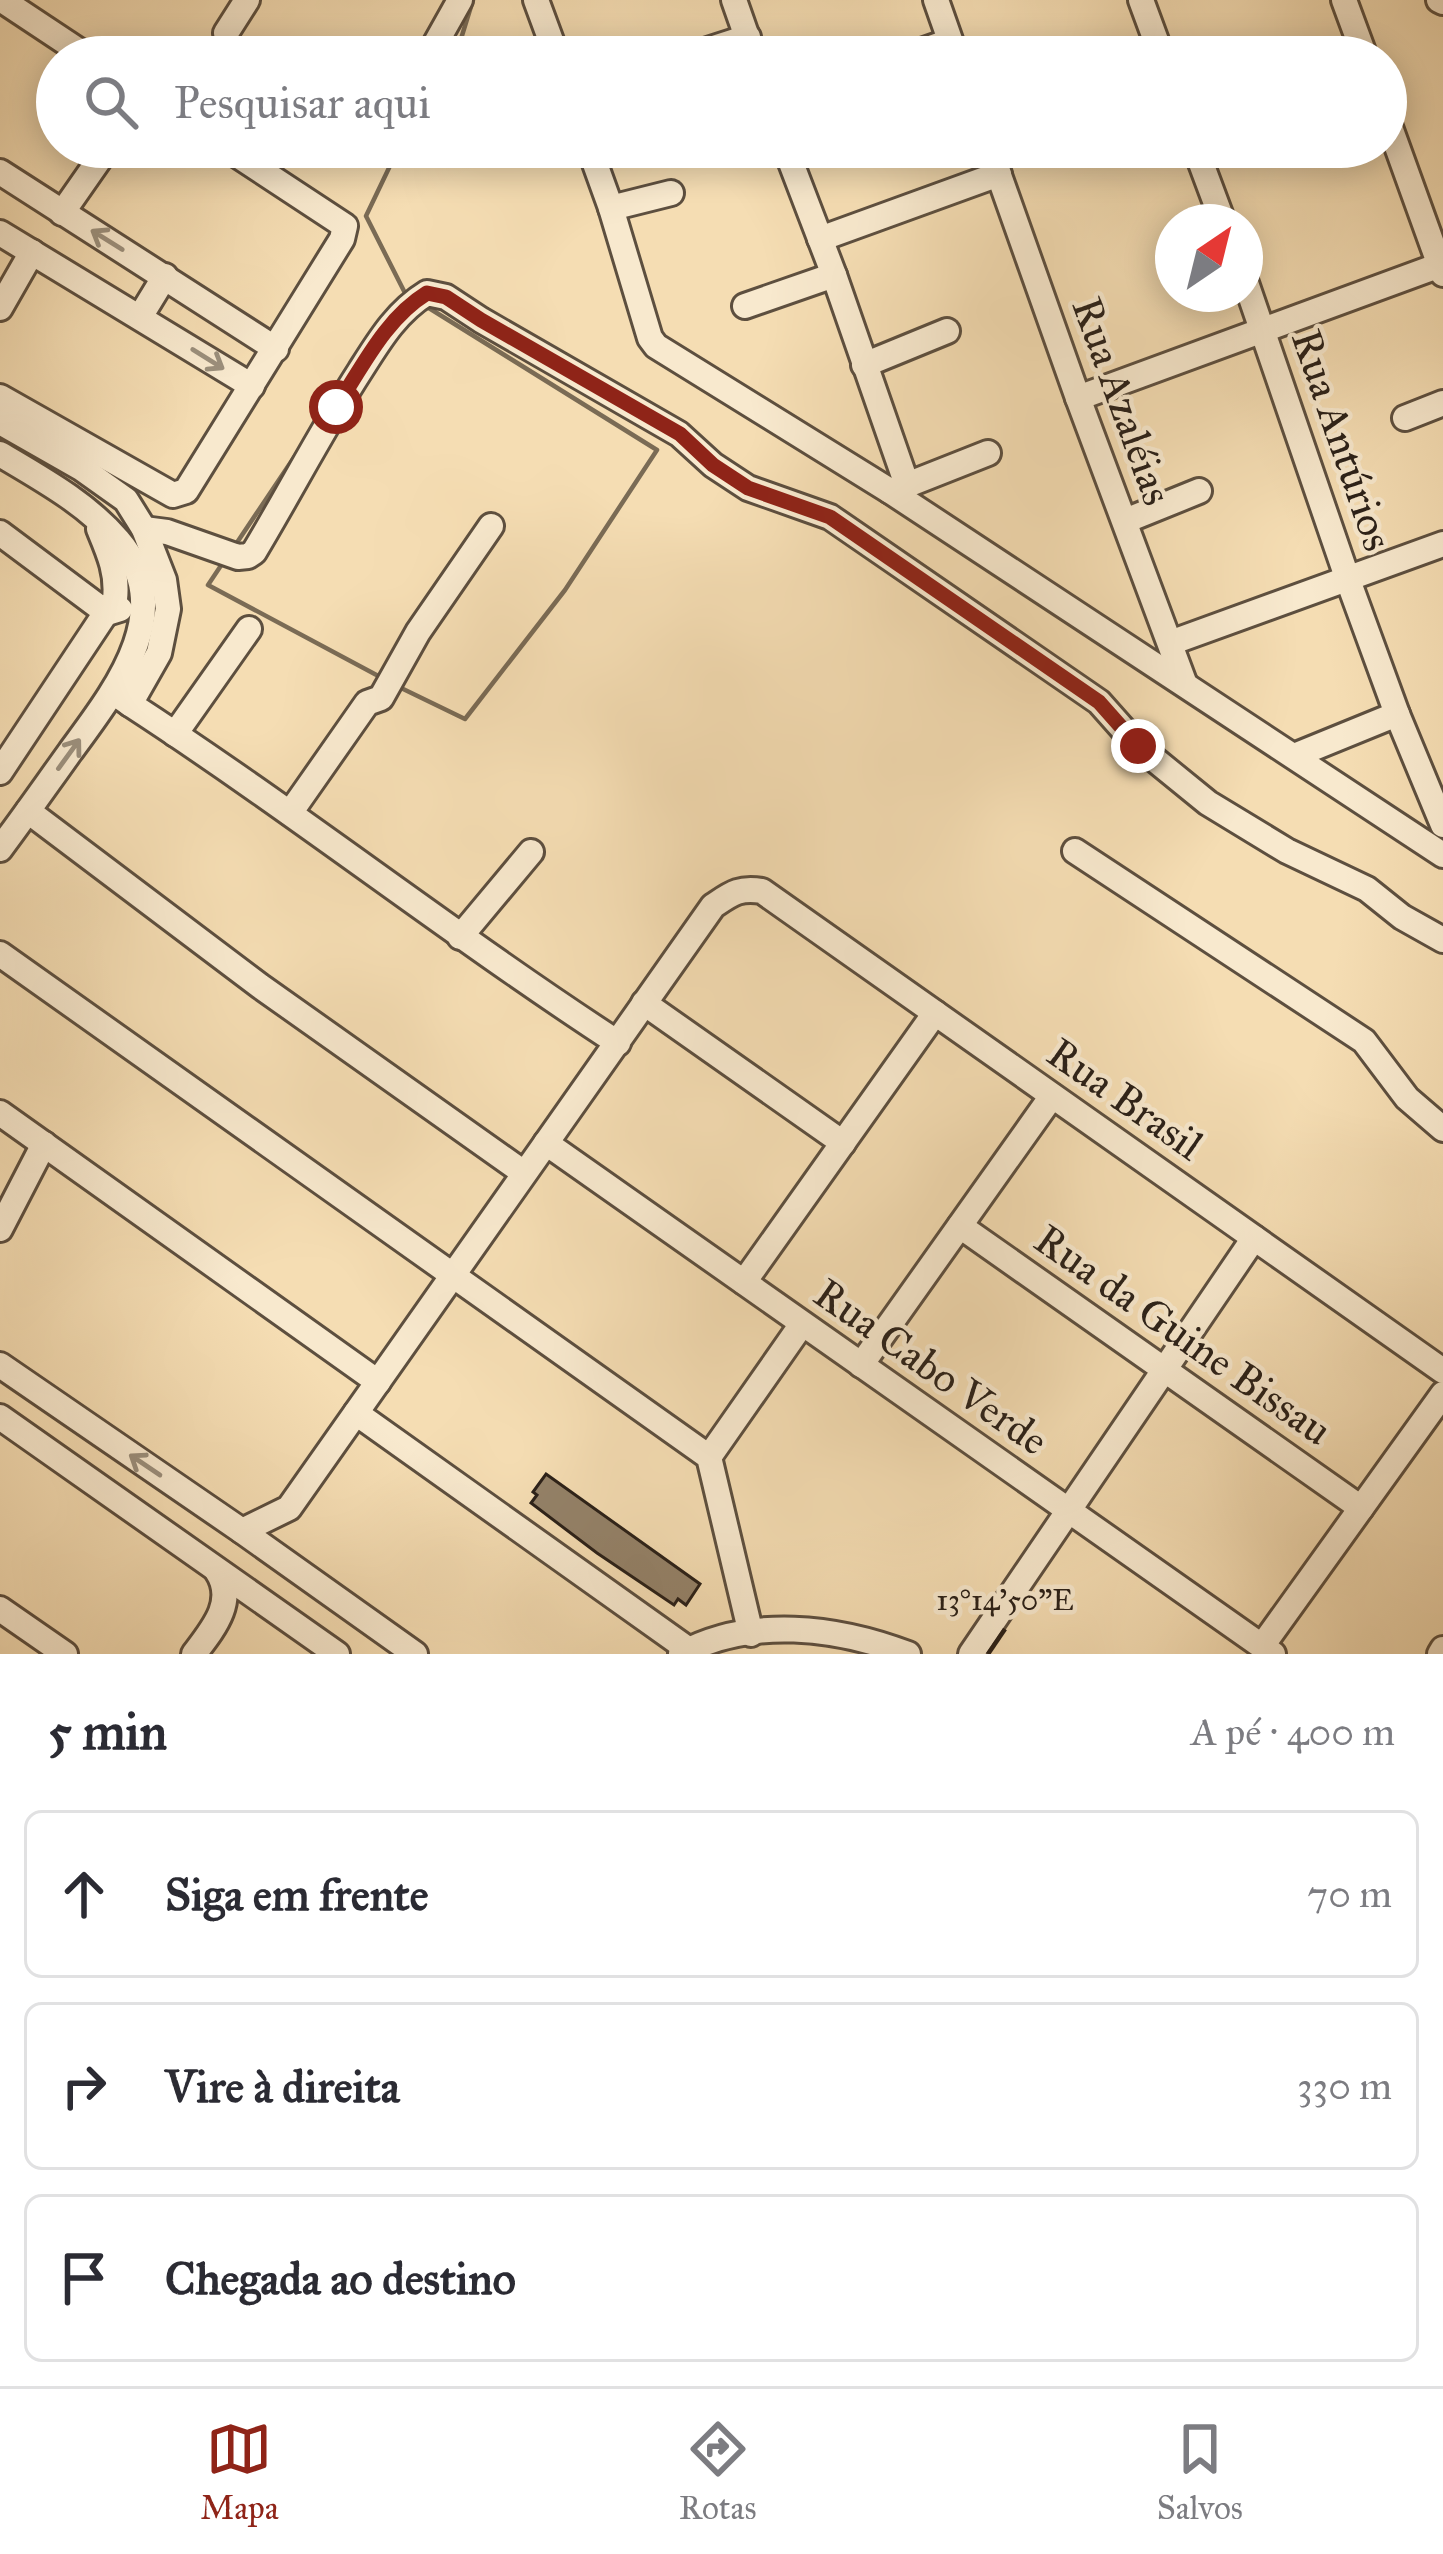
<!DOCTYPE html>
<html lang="pt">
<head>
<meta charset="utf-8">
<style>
	body { margin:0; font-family:"IM FELL Great Primer",serif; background:#f2f2f3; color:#2b2b33 }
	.compass { position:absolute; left:1155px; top:204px; width:108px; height:108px; border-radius:50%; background:#fff; box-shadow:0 6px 30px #0003; rotate:35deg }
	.stop { position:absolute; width:36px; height:36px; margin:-27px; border:9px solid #8f2418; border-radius:50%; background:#fff }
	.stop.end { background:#8f2418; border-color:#fff; box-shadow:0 3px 12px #0008 }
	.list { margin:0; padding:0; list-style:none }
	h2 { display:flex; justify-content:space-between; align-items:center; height:156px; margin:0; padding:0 48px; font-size:51px }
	h2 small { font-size:39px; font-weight:400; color:#7c7c81 }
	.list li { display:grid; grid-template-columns:78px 1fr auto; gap:36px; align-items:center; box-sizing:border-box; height:168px; margin:0 24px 24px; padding:0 24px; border:3px solid #e1e1e2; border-radius:18px }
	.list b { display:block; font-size:45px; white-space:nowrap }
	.list em { font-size:39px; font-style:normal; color:#7c7c81 }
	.icon { flex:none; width:66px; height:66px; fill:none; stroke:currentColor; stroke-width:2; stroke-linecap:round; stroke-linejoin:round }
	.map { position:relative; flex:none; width:1443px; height:1654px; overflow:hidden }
	.search { position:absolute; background:#fff; box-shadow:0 6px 30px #0003; left:36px; right:36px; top:36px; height:132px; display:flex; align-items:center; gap:30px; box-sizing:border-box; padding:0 42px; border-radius:66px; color:#7c7c81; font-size:45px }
	.sheet { height:732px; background:#fff }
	nav { display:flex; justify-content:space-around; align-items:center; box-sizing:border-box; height:168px; border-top:3px solid #e1e1e2; background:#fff; font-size:33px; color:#7c7c81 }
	nav a { display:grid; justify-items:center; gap:6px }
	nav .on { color:#8f2418 }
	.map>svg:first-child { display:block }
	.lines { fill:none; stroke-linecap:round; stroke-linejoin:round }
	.stream { stroke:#7a6b55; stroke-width:4.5 }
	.building { fill:#948269; stroke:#2a2018; stroke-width:3 }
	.minor-casing { stroke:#5d4f3f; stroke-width:30 }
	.minor { stroke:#f8e9ce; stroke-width:24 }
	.oneway { stroke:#9b8f7c }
	.route { stroke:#8f2418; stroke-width:15 }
	.ticks { fill:none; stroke:#2a2018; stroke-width:4.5 }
	.labels { text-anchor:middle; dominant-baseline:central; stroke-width:9; stroke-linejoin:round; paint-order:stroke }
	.street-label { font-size:42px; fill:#2a2018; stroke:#f8e9ce }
	.ticks-label { font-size:30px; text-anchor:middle; fill:#2a2018; stroke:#f8e9ce; stroke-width:9; stroke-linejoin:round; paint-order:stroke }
</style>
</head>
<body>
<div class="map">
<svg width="1443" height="1654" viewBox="0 0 1443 1654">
	<rect width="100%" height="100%" fill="#f5ddb3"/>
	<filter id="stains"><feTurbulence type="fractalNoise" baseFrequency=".00167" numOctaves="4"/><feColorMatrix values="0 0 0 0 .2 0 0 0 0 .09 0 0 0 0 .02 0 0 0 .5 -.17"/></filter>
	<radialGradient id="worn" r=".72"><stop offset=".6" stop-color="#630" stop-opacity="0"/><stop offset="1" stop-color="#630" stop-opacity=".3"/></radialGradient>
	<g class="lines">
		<g class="stream">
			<path d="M452,57L460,42L473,0"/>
			<path d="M399,147L366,216L405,293L409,295"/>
			<path d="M234,547L301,447"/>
			<path d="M224,561L208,585L384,679"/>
			<path d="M399,687L465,719L565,590L657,450L424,305"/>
		</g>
	</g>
	<path class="building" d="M546,1474L700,1584L686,1605L678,1599L674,1605L597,1553L531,1503L537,1495L533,1492Z"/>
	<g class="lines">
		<g class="minor-casing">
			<g id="minor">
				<path d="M2,0L88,57"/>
				<path d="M536,0L557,57"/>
				<path d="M734,0L754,57"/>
				<path d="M936,0L956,57"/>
				<path d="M1141,0L1162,57"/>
				<path d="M1344,0L1365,57"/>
				<path d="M1439,0L1443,2"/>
				<path d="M226,33L247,0"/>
				<path d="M428,57L460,0"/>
				<path d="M686,57L748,37"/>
				<path d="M905,57L950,41"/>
				<path d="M1386,116L1443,274"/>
				<path d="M589,147L611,208L650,338L656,346L890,491L1443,855"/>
				<path d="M785,147L834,275L907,485L890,491"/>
				<path d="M989,147L1078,398L1184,682"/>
				<path d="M1195,147L1223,222"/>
				<path d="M0,172L276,349"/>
				<path d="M611,208L671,193"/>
				<path d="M62,213L108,147"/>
				<path d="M0,233L252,386"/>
				<path d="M820,239L999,174"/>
				<path d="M1245,280L1348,580L1397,714L1443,825"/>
				<path d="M745,306L834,275"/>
				<path d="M0,308L32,252"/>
				<path d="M140,317L165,276"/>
				<path d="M864,365L947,331"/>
				<path d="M0,397L173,495L186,491L342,239L345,226L225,147"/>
				<path d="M1078,398L1440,265"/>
				<path d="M1405,418L1443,403"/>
				<path d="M0,422L81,468L126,500L144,529L164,580L168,609L159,653L130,704L120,697"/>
				<path d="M0,454C42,479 86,503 118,540C180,611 113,693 70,752C47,784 24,817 0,849"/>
				<path d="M907,485L988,453"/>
				<path d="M1125,521L1199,491"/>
				<path d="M144,529L167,532L238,557L248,556L254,552C290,492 322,430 360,371C379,341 396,312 427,293L446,297L481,320L679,434L713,465L748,488L830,517L1099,702L1138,746L1208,803L1287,851L1367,889L1402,917L1443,940"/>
				<path d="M0,533L107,613L120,609"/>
				<path d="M1170,643L1443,544"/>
				<path d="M130,704C296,812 452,935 618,1043"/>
				<path d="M175,734L249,629"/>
				<path d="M1294,756L1397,714"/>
				<path d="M0,772L115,599C118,573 109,553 99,529"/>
				<path d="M28,811L260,986L524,1173"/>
				<path d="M290,813L367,703L381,698L418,632L491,526"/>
				<path d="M1075,851L1364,1041L1407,1098L1443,1129"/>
				<path d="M460,937L531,852"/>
				<path d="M0,954L709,1457L751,1634"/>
				<path d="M644,1003L843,1143"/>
				<path d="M0,1113L378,1382"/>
				<path d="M546,1143L1273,1654"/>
				<path d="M960,1226L1361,1508"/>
				<path d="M0,1229L44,1144"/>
				<path d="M744,1282L935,1013"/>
				<path d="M0,1365L242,1531L415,1654"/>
				<path d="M861,1365L1052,1096"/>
				<path d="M356,1413L689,1650"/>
				<path d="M0,1417L337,1654"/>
				<path d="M709,1457L802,1324"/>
				<path d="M242,1531L289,1508L713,906C731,894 739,887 762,891L1443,1371"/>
				<path d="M0,1609L65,1654"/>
				<path d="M1262,1646L1443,1394"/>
				<path d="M194,1654C213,1629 237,1601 217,1571"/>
				<path d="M681,1654C751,1616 837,1627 908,1654"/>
				<path d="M971,1654L1254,1238"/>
				<path d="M1440,1654L1443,1649"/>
			</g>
		</g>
		<use href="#minor" class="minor"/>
	</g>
	<defs><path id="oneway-shaft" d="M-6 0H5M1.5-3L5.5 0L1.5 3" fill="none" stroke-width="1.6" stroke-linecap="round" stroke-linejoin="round" transform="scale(3)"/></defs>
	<g class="oneway">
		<use href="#oneway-shaft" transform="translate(107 240) rotate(-148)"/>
		<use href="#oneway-shaft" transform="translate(208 359) rotate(32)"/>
		<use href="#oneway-shaft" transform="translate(69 754) rotate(-54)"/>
		<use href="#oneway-shaft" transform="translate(145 1465) rotate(-146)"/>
	</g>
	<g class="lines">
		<path class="route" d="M336,407C363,366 385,319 427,293L446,297L481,320L680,434L713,465L748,488L830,517L1099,702L1138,746"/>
	</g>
	<path class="ticks" d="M988,1654L1005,1629"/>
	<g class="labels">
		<g class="street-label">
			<text transform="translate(1122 401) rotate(70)">Rua Azaléias</text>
			<text transform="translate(1342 440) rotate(71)">Rua Antúrios</text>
			<text transform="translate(1125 1099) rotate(35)">Rua Brasil</text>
			<text transform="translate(1183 1335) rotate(35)">Rua da Guine Bissau</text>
			<text transform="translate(931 1367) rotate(35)">Rua Cabo Verde</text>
		</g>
	</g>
	<g class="ticks-label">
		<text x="1005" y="1610">13°14'50"E</text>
	</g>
	<rect width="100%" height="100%" filter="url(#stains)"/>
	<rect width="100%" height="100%" fill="url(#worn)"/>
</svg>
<svg class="compass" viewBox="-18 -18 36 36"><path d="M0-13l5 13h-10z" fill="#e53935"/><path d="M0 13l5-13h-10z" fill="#7c7c81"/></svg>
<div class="stop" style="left:336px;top:407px"></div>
<div class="stop end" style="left:1138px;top:746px"></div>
<div class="search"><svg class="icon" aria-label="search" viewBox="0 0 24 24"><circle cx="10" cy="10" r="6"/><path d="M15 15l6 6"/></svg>Pesquisar aqui</div>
</div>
<section class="sheet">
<h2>5 min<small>A pé · 400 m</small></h2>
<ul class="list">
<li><svg class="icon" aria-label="ahead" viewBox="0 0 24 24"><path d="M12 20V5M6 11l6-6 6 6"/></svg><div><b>Siga em frente</b></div><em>70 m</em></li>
<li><svg class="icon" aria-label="right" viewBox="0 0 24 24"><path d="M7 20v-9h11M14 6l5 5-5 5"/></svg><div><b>Vire à direita</b></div><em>330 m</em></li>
<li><svg class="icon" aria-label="arrive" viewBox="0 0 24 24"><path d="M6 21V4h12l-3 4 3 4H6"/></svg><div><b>Chegada ao destino</b></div></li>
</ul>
</section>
<nav>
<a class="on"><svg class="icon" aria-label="map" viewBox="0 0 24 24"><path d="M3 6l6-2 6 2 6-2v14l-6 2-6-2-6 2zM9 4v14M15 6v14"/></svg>Mapa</a>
<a><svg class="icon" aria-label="directions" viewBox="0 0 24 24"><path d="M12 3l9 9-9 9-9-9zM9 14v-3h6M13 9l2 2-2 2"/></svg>Rotas</a>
<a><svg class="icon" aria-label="saved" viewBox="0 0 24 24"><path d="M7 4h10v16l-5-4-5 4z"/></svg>Salvos</a>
</nav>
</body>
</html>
